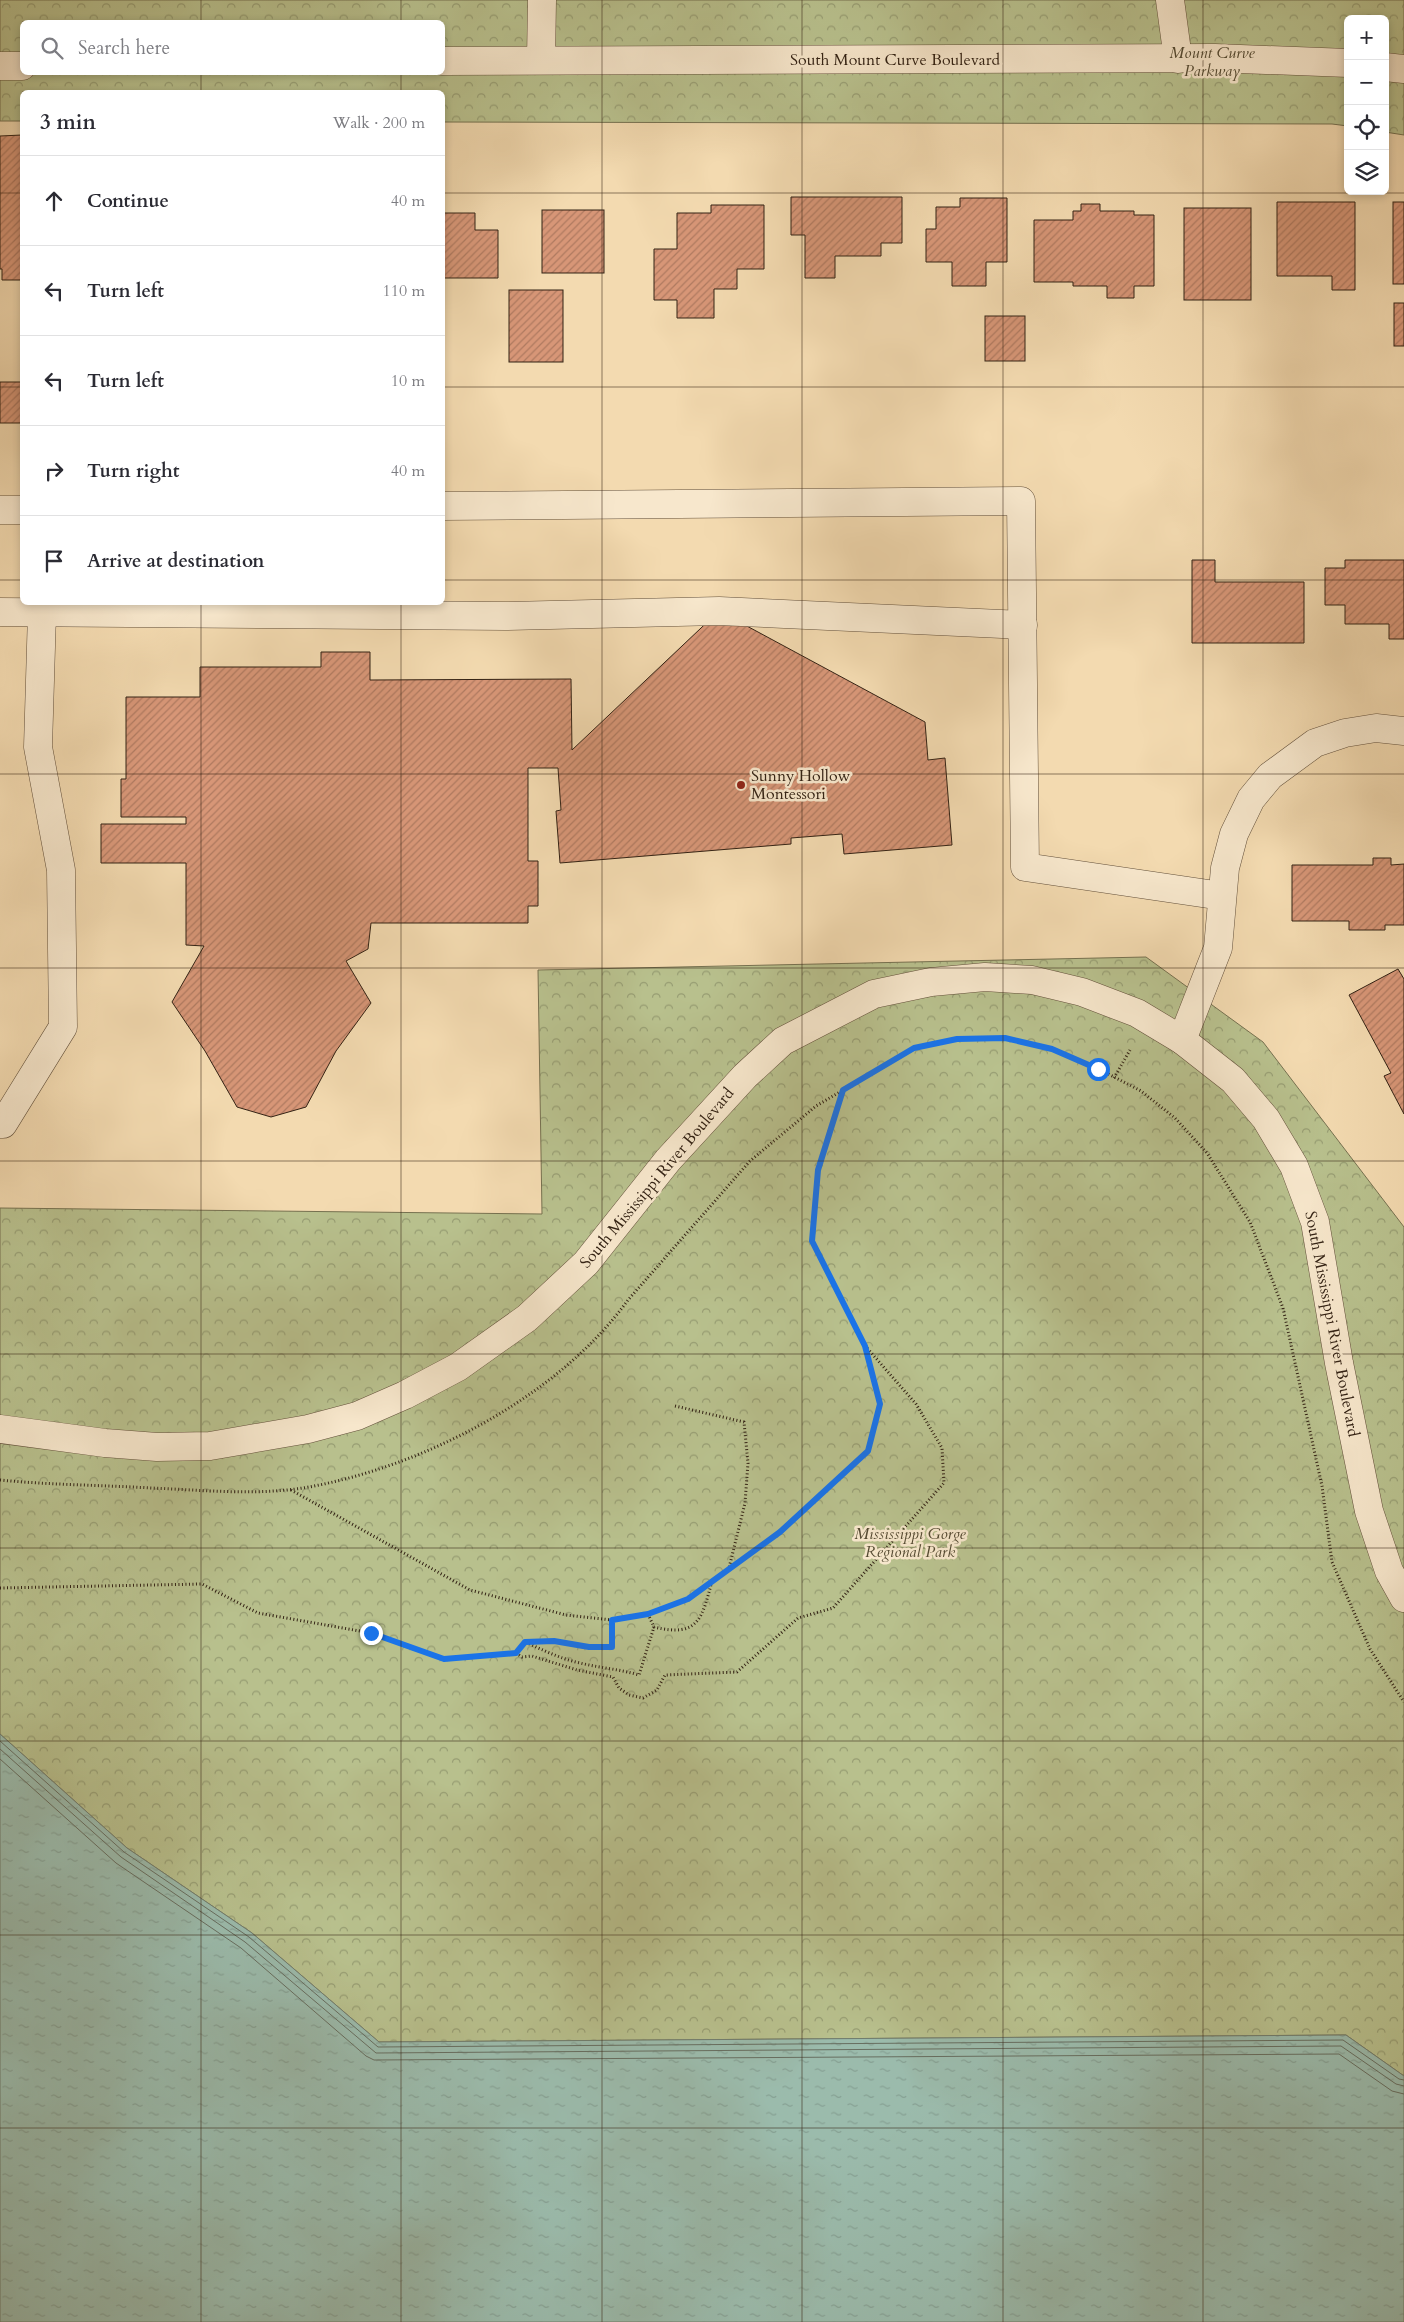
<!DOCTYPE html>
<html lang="en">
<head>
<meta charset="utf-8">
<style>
	body { margin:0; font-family:Cardo,serif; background:#f2f2f3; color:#2b2b33 }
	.controls { position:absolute; right:15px; top:15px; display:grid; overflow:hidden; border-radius:8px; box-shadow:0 2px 8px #0003 }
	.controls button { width:45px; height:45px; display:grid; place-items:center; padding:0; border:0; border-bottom:1px solid #e1e1e2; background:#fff; color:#2b2b33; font:25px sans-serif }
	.stop { position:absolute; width:15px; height:15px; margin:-11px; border:4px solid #1a73e8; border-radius:50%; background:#fff }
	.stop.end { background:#1a73e8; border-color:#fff; box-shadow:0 1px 5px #0008 }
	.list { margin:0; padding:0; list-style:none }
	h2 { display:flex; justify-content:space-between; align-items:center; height:65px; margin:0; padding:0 20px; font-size:21px }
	h2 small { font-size:16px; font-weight:400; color:#7c7c81 }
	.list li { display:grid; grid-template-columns:32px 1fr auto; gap:15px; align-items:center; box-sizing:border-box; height:90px; padding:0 20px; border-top:1px solid #e1e1e2 }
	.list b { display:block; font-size:19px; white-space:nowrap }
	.list em { font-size:16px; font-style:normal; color:#7c7c81 }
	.icon { flex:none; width:28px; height:28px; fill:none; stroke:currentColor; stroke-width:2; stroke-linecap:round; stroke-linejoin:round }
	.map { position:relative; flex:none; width:1404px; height:2322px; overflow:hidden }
	.search { position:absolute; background:#fff; box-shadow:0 2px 8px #0003; left:20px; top:20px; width:425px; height:55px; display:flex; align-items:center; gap:12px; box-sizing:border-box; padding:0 18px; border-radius:8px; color:#7c7c81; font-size:19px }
	.panel { position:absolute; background:#fff; box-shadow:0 2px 8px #0003; left:20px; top:90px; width:425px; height:515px; border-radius:8px }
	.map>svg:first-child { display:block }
	.park { fill:url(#park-crowns); stroke:#767150; fill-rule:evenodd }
	.water { fill:url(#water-ripples); stroke:#717e6f }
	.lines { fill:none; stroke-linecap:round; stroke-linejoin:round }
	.shore { stroke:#676e60; stroke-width:1 }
	.building { fill:url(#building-hatch); stroke:#332214 }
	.minor-casing { stroke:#63503b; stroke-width:29 }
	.path { stroke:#332214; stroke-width:3; stroke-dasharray:1 2.5; stroke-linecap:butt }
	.minor { stroke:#f7e7cc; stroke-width:28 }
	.route { stroke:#1a73e8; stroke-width:6 }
	.grid { fill:none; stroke:#332214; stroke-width:1; stroke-opacity:0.55 }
	.poi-dot { fill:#8f2418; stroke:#f7e7cc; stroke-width:2 }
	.labels { text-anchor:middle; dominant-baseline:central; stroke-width:5; stroke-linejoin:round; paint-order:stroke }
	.park-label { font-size:16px; font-style:italic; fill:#544a32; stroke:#f7e7cc }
	.street-label { font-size:16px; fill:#332214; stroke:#f7e7cc }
	.poi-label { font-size:16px; fill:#332214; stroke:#f7e7cc; text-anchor:start }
</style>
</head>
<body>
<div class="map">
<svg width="1404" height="2322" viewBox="0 0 1404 2322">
	<defs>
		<pattern id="park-crowns" width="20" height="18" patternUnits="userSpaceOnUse" patternTransform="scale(1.25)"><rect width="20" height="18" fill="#b8c08d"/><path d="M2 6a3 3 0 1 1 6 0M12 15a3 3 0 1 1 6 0" fill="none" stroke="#969c72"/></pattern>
		<pattern id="water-ripples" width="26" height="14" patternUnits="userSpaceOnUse" patternTransform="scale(1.25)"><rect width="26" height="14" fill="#9bbbac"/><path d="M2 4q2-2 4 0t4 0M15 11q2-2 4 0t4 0" fill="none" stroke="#86a093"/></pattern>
		<pattern id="building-hatch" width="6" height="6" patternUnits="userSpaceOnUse" patternTransform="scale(1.25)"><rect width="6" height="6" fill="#d79677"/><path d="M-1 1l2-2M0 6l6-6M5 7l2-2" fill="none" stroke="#af7a60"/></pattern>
	</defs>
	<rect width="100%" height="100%" fill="#f3dab0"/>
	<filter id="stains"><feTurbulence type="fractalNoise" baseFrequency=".004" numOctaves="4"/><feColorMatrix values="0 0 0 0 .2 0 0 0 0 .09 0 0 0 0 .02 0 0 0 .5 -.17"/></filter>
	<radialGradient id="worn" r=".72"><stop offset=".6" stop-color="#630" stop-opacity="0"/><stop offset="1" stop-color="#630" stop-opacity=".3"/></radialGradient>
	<g class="park">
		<path d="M0,0H1404V135L1385,132V19H1348V126L1332,124L443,122L442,92H22V121H0ZM22,22H442V72H22Z"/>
		<path d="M1146,957L1263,1042L1404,1227V2076L1346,2035L379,2042L252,1933L127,1848L0,1734V1208L542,1214L538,970Z"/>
	</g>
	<path class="water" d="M0,1734L127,1848L252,1933L379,2042L1346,2035L1404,2076V2322H0Z"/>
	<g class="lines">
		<g class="shore">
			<path d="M0,1741L124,1852L249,1937L378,2047L1343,2040L1399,2079L1404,2080"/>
			<path d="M0,1749L121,1857L245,1942L376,2053L1341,2046L1396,2084L1404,2086"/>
			<path d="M0,1759L116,1863L241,1948L366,2056L374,2060L1339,2054L1392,2091L1404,2094"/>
		</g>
	</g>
	<g class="building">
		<path d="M22,135V280H2V269H0V136Z"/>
		<path d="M791,197H902V243H881V256H835V278H805V235H791Z"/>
		<path d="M960,198H1007V262H986V286H952V262H926V229H936V207H960Z"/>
		<path d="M1277,202H1355V290H1332V276H1277Z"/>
		<rect x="1393" y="202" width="11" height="82"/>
		<path d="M1081,204H1100V211H1134V215H1154V286H1134V298H1107V286H1073V282H1034V220H1073V211H1081Z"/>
		<path d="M711,205H764V269H737V289H714V318H677V300H654V249H677V213H711Z"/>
		<rect x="1184" y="208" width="67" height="92"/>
		<rect x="542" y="210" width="62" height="63"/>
		<path d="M442,213H475V230H498V278H442Z"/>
		<rect x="509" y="290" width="54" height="72"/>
		<rect x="1394" y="303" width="10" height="43"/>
		<rect x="985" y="316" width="40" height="45"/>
		<rect x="0" y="382" width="21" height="41"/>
		<path d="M1192,560H1215V582H1304V643H1192Z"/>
		<path d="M1345,560H1404V639H1389V624H1345V605H1325V568H1345Z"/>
		<path d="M719,611L925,722L928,760L945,758L952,845L844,854L842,834L791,838V844L560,863L556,811L561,810L558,768H528V861H538V906H528V923H371L368,949L346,961L371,1003L336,1051L306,1107L271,1117L237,1107L205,1051L172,1002L204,946L186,945V863H101V824H186V817H121V779H126V697H200V667H321V652H370V680L571,679L572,750Z"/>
		<path d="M1373,858H1391V865L1404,864V925H1385V930H1349V921H1292V865H1373Z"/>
		<path d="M1398,969L1404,979V1114L1384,1076L1391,1073L1349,995Z"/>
	</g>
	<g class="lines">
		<g class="minor-casing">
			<g id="minor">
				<path d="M1170,0L1178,59"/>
				<path d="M541,60L542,0"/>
				<path d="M442,61L1215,58L1348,63"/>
				<path d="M0,66H22"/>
				<path d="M1385,67L1404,69"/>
				<path d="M442,506L1021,501L1025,867L1222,896"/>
				<path d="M0,510H22"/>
				<path d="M0,612L505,616L719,611L1023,625"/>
				<path d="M1182,1040L1218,948L1225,868L1234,834L1251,799L1270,776L1315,743L1345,733L1376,728L1404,731"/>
				<path d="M0,1124H3L63,1027L61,870L38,747L42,613"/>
				<path d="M0,1429L105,1443L157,1447L210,1446L308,1429L357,1416L405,1395L458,1367L527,1318L586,1263L668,1160L745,1076L783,1041L874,994L931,982L985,977L1032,980L1082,992L1137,1013L1182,1040L1233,1080L1266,1119L1294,1166L1315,1222L1339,1363L1369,1511L1389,1571L1404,1598"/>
			</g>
		</g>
		<g class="path">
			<path d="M1114,1078L1130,1050"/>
			<path d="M675,1406L744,1422L748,1463L745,1503L729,1568"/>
			<path d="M0,1480C50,1485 101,1485 151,1488C203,1490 258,1496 309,1487C424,1466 558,1397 628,1300L750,1161L816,1106L913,1049L957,1039L1005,1038L1052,1049L1099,1069L1141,1091L1175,1118L1207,1153L1250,1222L1283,1308L1322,1486L1332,1562L1370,1649L1404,1702"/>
			<path d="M291,1490L470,1590L566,1615L612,1620L648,1614L688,1599L779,1532L868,1451L880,1404L865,1346L812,1241L818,1170L843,1091"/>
			<path d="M0,1588L202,1584L258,1613L371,1633L444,1659L516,1653L525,1642"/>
			<path d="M648,1614L654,1627C699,1638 702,1618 712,1581"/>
			<path d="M612,1620V1647H589L554,1641L525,1642C543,1650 561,1659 580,1663C600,1668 619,1669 639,1675L654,1627"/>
			<path d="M516,1653L522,1657L532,1656L577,1670L613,1677L619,1688L629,1695L643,1698L657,1690L665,1675L737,1672L798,1618L833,1608L944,1483L942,1448L916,1404L867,1348"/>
		</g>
		<use href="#minor" class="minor"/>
	</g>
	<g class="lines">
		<path class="route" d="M371,1633L444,1659L516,1653L525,1642L554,1641L589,1647H612V1620L648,1614L688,1599L780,1532L868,1451L880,1404L865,1346L812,1241L818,1170L843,1090L914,1048L957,1039L1005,1038L1052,1049L1098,1069"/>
	</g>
	<path class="grid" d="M201,0V22M401,0V22M602,0V2322M802,0V2322M1003,0V2322M1203,0V2322M201,72V92M401,72V92M0,193H22M442,193H1404M0,387H22M442,387H1404M0,580H22M442,580H1404M201,602V2322M401,602V2322M0,774H1404M0,968H1404M0,1161H1404M0,1354H1404M0,1548H1404M0,1741H1404M0,1935H1404M0,2128H1404"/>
	<circle class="poi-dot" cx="741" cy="785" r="5"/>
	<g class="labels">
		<g class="park-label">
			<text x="1212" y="53">Mount Curve<tspan x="1212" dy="18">Parkway</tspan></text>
			<text x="910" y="1534">Mississippi Gorge<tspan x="910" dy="18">Regional Park</tspan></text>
		</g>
		<g class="street-label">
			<text x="895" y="60">South Mount Curve Boulevard</text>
			<text transform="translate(657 1178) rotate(-50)">South Mississippi River Boulevard</text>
			<text transform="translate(1332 1324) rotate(79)">South Mississippi River Boulevard</text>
		</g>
		<g class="poi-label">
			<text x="751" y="776">Sunny Hollow<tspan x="751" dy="18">Montessori</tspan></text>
		</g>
	</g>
	<rect width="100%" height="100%" filter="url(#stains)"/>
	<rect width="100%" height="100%" fill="url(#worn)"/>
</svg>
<div class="controls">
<button>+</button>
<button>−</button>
<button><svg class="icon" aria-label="locate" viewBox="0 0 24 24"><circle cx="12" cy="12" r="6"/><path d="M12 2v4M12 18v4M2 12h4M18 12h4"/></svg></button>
<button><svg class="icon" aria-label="layers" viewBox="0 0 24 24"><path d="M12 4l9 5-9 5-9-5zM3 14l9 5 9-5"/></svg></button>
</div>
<div class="stop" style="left:1098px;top:1069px"></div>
<div class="stop end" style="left:371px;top:1633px"></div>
<div class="search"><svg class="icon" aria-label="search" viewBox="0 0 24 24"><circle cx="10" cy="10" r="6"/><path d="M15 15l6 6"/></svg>Search here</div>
<section class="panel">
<h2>3 min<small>Walk · 200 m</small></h2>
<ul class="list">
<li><svg class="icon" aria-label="ahead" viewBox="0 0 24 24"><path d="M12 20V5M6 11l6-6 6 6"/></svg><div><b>Continue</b></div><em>40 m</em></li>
<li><svg class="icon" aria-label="left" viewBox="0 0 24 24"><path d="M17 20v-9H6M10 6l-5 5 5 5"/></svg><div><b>Turn left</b></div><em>110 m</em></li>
<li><svg class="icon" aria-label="left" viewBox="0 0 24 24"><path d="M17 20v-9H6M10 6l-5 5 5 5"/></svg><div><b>Turn left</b></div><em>10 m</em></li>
<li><svg class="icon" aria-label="right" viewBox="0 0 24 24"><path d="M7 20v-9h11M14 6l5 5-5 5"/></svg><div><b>Turn right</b></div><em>40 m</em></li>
<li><svg class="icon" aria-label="arrive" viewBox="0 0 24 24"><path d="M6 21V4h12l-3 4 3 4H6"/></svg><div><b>Arrive at destination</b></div></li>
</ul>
</section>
</div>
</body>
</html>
